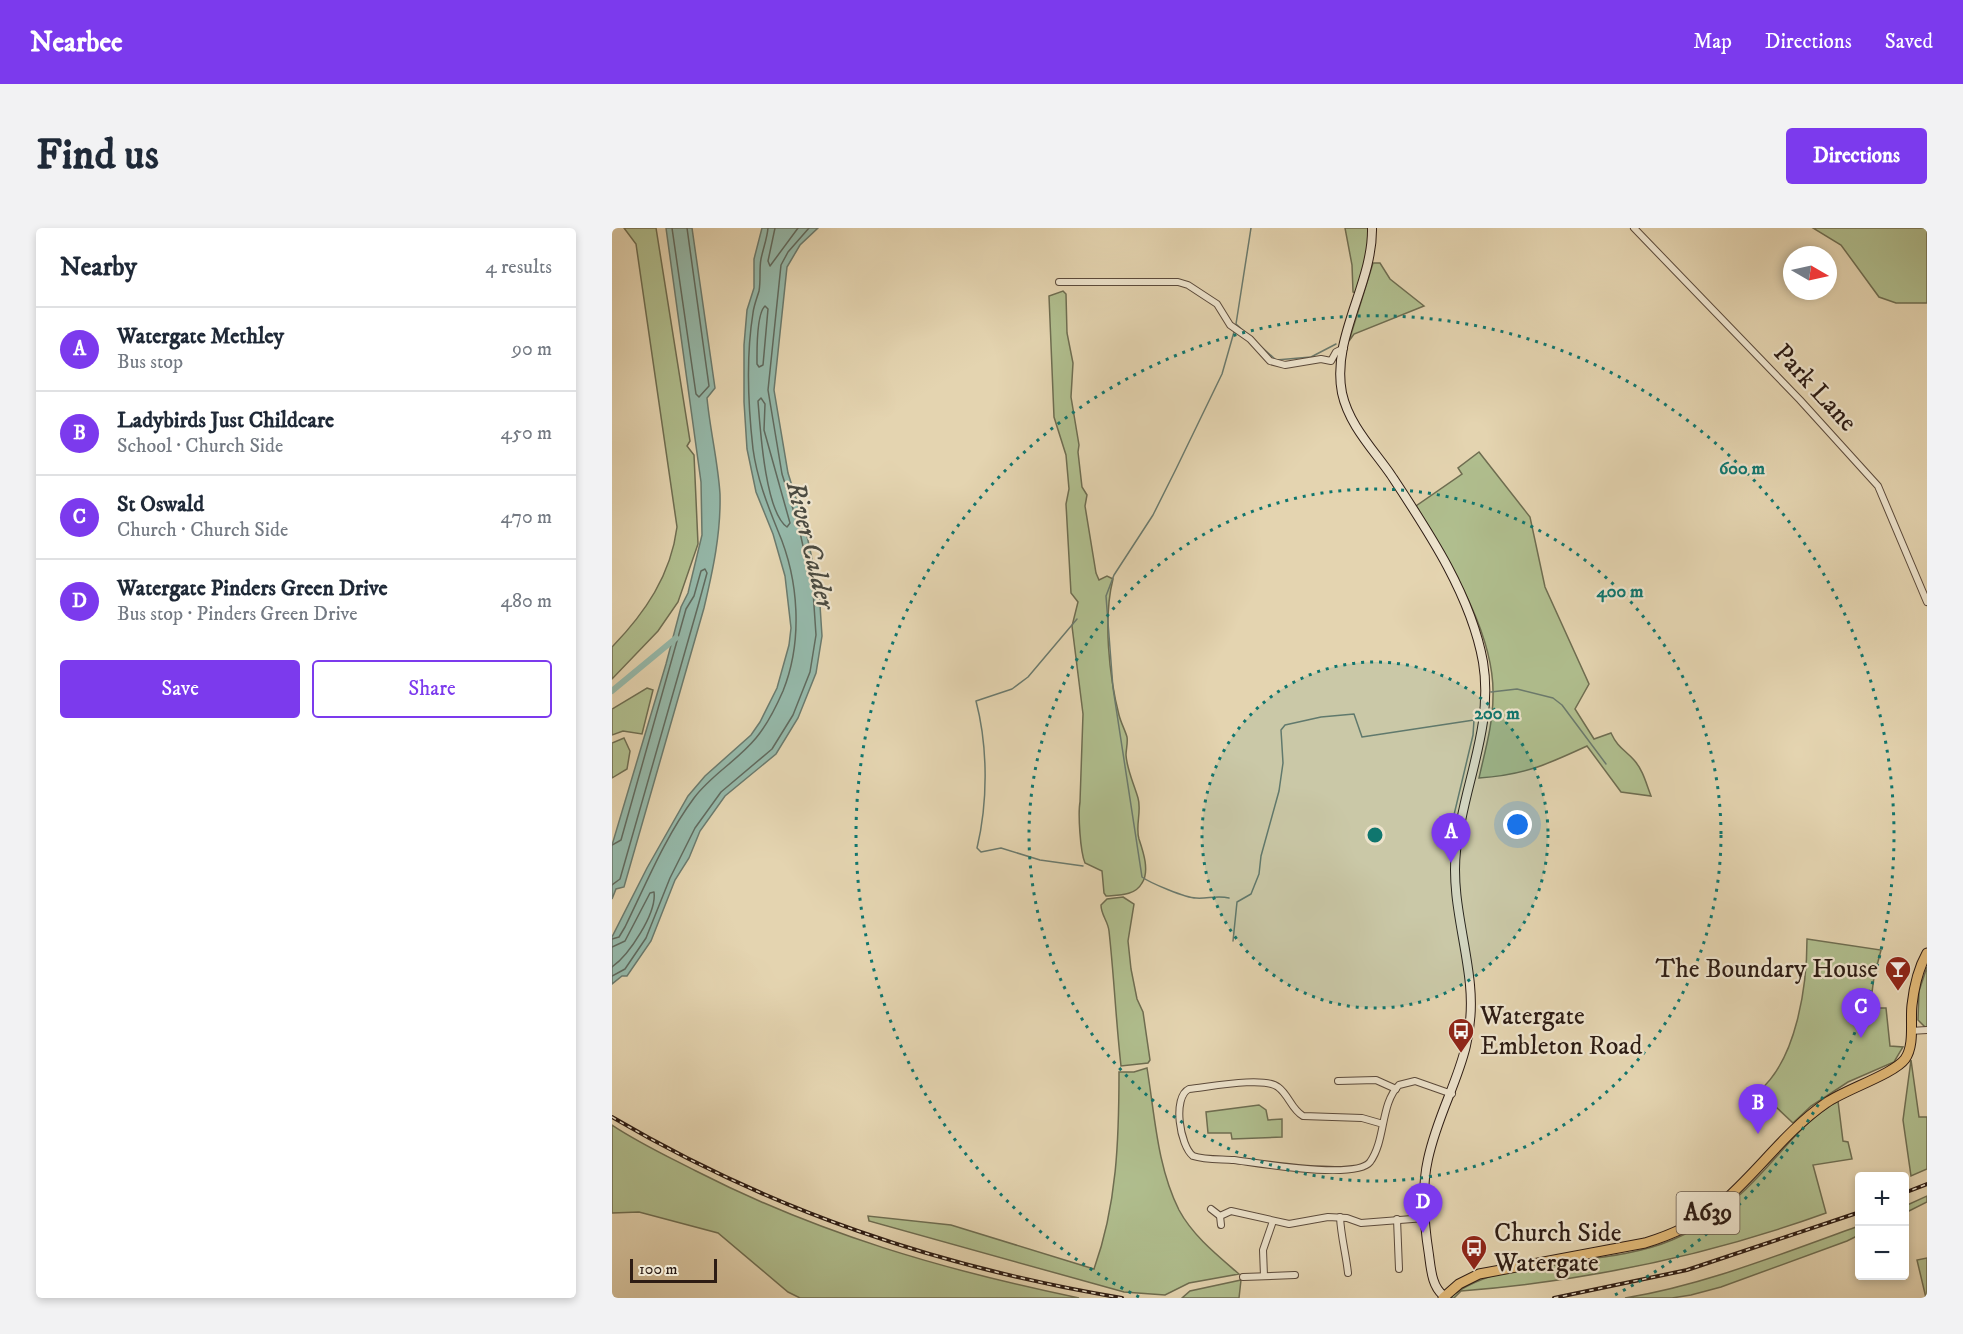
<!DOCTYPE html>
<html lang="en">
<head>
<meta charset="utf-8">
<style>
	body { margin:0; font-family:"IM FELL DW Pica",serif; background:#f2f2f3; color:#1f2937 }
	.controls { position:absolute; right:18px; bottom:18px; display:grid; overflow:hidden; border-radius:6px; box-shadow:0 3px 9px #0003 }
	.controls button { width:54px; height:54px; display:grid; place-items:center; padding:0; border:0; border-bottom:2px solid #e0e1e3; background:#fff; color:#1f2937; font:30px sans-serif }
	.compass { position:absolute; left:1171px; top:18px; width:54px; height:54px; border-radius:50%; background:#fff; box-shadow:0 3px 9px #0003; rotate:99deg }
	.scale { position:absolute; left:18px; bottom:15px; width:87px; box-sizing:border-box; padding-left:6px; border:3px solid #2d1c14; border-top:0; font-size:16px; line-height:21px; white-space:nowrap; color:#2d1c14; -webkit-text-stroke:4px #ede3cc; paint-order:stroke }
	.you { position:absolute; left:906px; top:597px; width:21px; height:21px; margin:-15px; border:4px solid #fff; border-radius:50%; background:#1a73e8; box-shadow:0 0 0 9px #1a73e833 }
	.badge { display:grid; place-items:center; width:39px; height:39px; border-radius:50%; background:#7c3aed; color:#fff; font-size:20px; font-weight:700 }
	.pin { position:absolute; translate:-50% -50px; filter:drop-shadow(0 2px 3px #0008) }
	.pin::after { content:''; position:absolute; top:32px; width:21px; height:18px; background:inherit; clip-path:polygon(0 0,100% 0,50% 100%) }
	.list { margin:0; padding:0; list-style:none }
	h2 { display:flex; justify-content:space-between; align-items:center; height:78px; margin:0; padding:0 24px; font-size:26px }
	h2 small { font-size:20px; font-weight:400; color:#747a83 }
	.list li { display:grid; grid-template-columns:39px 1fr auto; gap:18px; align-items:center; box-sizing:border-box; height:84px; padding:0 24px; border-top:2px solid #e0e1e3 }
	.list b { display:block; font-size:22px; white-space:nowrap }
	.list p { margin:0; font-size:20px; white-space:nowrap; color:#747a83 }
	.list em { font-size:20px; font-style:normal; color:#747a83 }
	.actions { display:flex; gap:12px; padding:18px 24px }
	.actions a { flex:1; padding:14px 0; border:2px solid #7c3aed; border-radius:6px; text-align:center; font-size:21px; color:#7c3aed }
	.actions .main { background:#7c3aed; color:#fff }
	.map { position:relative; flex:none; width:1315px; height:1070px; overflow:hidden; border-radius:6px }
	header { display:flex; align-items:center; gap:36px; box-sizing:border-box; height:84px; padding:0 30px; background:#7c3aed; color:#fff }
	header strong { font-size:28px }
	nav { display:flex; gap:33px; margin-inline-start:auto; font-size:21px }
	.intro { display:flex; align-items:center; justify-content:space-between; box-sizing:border-box; height:144px; padding:0 36px }
	h1 { margin:0; font-size:42px }
	.button { padding:15px 27px; border-radius:6px; background:#7c3aed; color:#fff; font-size:21px; font-weight:700 }
	main { display:flex; gap:36px; padding:0 36px }
	aside { flex:1; background:#fff; border-radius:6px; box-shadow:0 3px 9px #0003 }
	.map>svg:first-child { display:block }
	.green { fill:#b0be8e; stroke:#6e6d51; stroke-width:1.5 }
	.water { fill:#95b8a9; stroke:#6b7a6d; stroke-width:1.5 }
	.lines { fill:none; stroke-linecap:round; stroke-linejoin:round }
	.shore { stroke:#616a5e; stroke-width:1.5 }
	.stream { stroke:#6b7a6d; stroke-width:1.5 }
	.canal { stroke:#95b8a9; stroke-width:6 }
	.minor-casing { stroke:#5b4a3b; stroke-width:8 }
	.secondary-casing { stroke:#2d1c14; stroke-width:10 }
	.primary-casing { stroke:#2d1c14; stroke-width:11 }
	.minor { stroke:#ede3cc; stroke-width:6 }
	.secondary { stroke:#ede3cc; stroke-width:8 }
	.primary { stroke:#e2ba78; stroke-width:9 }
	.rail-casing { stroke:#2d1c14; stroke-width:4 }
	.rail { stroke:#ede3cc; stroke-width:1.5; stroke-dasharray:4.5; stroke-linecap:butt }
	.ring { fill:none; stroke:#0f766e; stroke-width:3; stroke-dasharray:3 6 }
	.labels { text-anchor:middle; dominant-baseline:central; stroke-width:4.5; stroke-linejoin:round; paint-order:stroke }
	.shield { fill:#ede3cc; stroke:#67584b; stroke-width:1.5 }
	.shield-label { font-size:24px; font-weight:bold; fill:#2d1c14 }
	.street-label { font-size:26px; fill:#2d1c14; stroke:#ede3cc }
	.poi-label { font-size:26px; fill:#2d1c14; stroke:#ede3cc; text-anchor:start }
	.water-label { font-size:27px; font-style:italic; fill:#4c4b41; stroke:#ede3cc }
	.centre { fill:#0f766e; stroke:#ede3cc; stroke-width:3 }
	.ring-label { font-size:18px; text-anchor:middle; font-weight:bold; fill:#0f766e; stroke:#ede3cc; stroke-width:4.5; stroke-linejoin:round; paint-order:stroke }
</style>
</head>
<body>
<header>
<strong>Nearbee</strong>
<nav><a>Map</a><a>Directions</a><a>Saved</a></nav>
</header>
<div class="intro"><h1>Find us</h1><a class="button">Directions</a></div>
<main>
<aside>
<h2>Nearby<small>4 results</small></h2>
<ul class="list">
<li><span class="badge">A</span><div><b>Watergate Methley</b><p>Bus stop</p></div><em>90 m</em></li>
<li><span class="badge">B</span><div><b>Ladybirds Just Childcare</b><p>School · Church Side</p></div><em>450 m</em></li>
<li><span class="badge">C</span><div><b>St Oswald</b><p>Church · Church Side</p></div><em>470 m</em></li>
<li><span class="badge">D</span><div><b>Watergate Pinders Green Drive</b><p>Bus stop · Pinders Green Drive</p></div><em>480 m</em></li>
</ul>
<div class="actions"><a class="main">Save</a><a>Share</a></div>
</aside>
<div class="map">
<svg width="1315" height="1070" viewBox="0 0 1315 1070">
	<rect width="100%" height="100%" fill="#e4d4b0"/>
	<filter id="stains"><feTurbulence type="fractalNoise" baseFrequency=".00333" numOctaves="4"/><feColorMatrix values="0 0 0 0 .2 0 0 0 0 .09 0 0 0 0 .02 0 0 0 .5 -.17"/></filter>
	<radialGradient id="worn" r=".72"><stop offset=".6" stop-color="#630" stop-opacity="0"/><stop offset="1" stop-color="#630" stop-opacity=".3"/></radialGradient>
	<g class="green">
		<path d="M12,0H44L78,213L75,218L82,227L86,316L66,374L46,403L0,451V419C33,385 59,347 65,299L24,16Z"/>
		<path d="M733,0H757V22L744,65L741,64L740,37Z"/>
		<path d="M1201,0H1315V75H1284L1267,69L1229,17Z"/>
		<path d="M761,35H768L778,51L812,78L742,106L737,113Z"/>
		<path d="M451,63L454,66L455,105L461,135L459,169L467,217L466,224L470,259L475,267L473,278L484,345L487,352L495,348L501,351C491,390 497,448 507,487C509,495 513,502 515,509C516,515 514,521 514,527C515,542 522,556 526,570C530,583 523,598 527,611C531,623 538,643 530,655C523,668 507,667 494,668L492,665L490,643L473,635C468,623 466,585 468,574L471,486L460,398L466,374L459,365L454,276L457,261L454,227L442,189L437,68Z"/>
		<path d="M867,224L918,289L933,359L977,456L963,481L982,511L999,505C1006,520 1012,521 1022,532C1031,542 1034,555 1039,568L1009,564L975,518C934,537 912,547 867,550C873,523 881,496 881,468C883,404 835,331 804,278L850,246L846,240Z"/>
		<path d="M35,460L41,462L30,506L11,503L0,507V481Z"/>
		<path d="M12,510L18,523L15,541L0,550V515Z"/>
		<path d="M511,669L522,676L516,713L519,741L525,771L531,784L538,832L536,835L509,838C504,794 502,748 497,703C496,693 489,687 489,677L495,671Z"/>
		<path d="M1195,711L1269,722L1262,749L1258,780H1274L1278,818L1291,819L1282,834L1236,854L1199,878L1181,895L1147,863C1185,831 1195,757 1195,711Z"/>
		<path d="M1315,739V799H1313L1306,792L1307,763Z"/>
		<path d="M1299,832L1307,889H1315V941L1299,948L1291,892Z"/>
		<path d="M535,840C543,888 545,938 567,982C581,1008 605,1027 627,1046L577,1055L553,1067L512,1064L257,993L256,988L339,997L482,1041C505,977 507,911 507,844H522Z"/>
		<path d="M1226,873L1231,913L1236,914L1240,931L1201,937L1214,985C1095,1028 975,1053 849,1063L842,1070H837C893,1025 992,1041 1060,1012C1099,996 1128,969 1156,938C1178,914 1198,888 1226,873Z"/>
		<path d="M647,877L654,882L656,892L670,891V909L620,911L619,905H596L594,884Z"/>
		<path d="M0,897C27,915 55,928 84,943C207,1006 332,1042 467,1070H188L176,1064L106,1005L27,984L0,985Z"/>
		<path d="M1315,968V974L1293,985V978Z"/>
		<path d="M1247,998V1007L1235,1013L1109,1059L1079,1067L1060,1070H1013C1093,1057 1171,1025 1247,998Z"/>
		<path d="M1315,1030V1070H1314L1305,1032Z"/>
		<path d="M629,1052L627,1070H570L578,1063Z"/>
	</g>
	<g class="water">
		<path d="M54,0H80L103,160L95,170C98,202 106,234 108,266C109,305 101,342 92,380L12,659L4,661L0,671V617L54,436L69,379L76,365L90,307L89,254Z"/>
		<path d="M150,0H206L188,17L175,39L162,162L176,245L193,299L207,362L210,408L204,445L186,490L164,526L113,568L88,603L77,630L63,652L39,713L15,748H10L0,756V709L35,640L76,568L93,548L139,507L148,494L165,460L177,417L179,400L173,348L161,306L144,264L135,221L132,174V117L135,82L142,60V31Z"/>
	</g>
	<g class="lines">
		<g class="shore">
			<path d="M60,0L84,166L87,169L97,158L75,0"/>
			<path d="M163,0L156,33L158,38L186,0"/>
			<path d="M153,78L156,81L151,137L147,139L145,136C145,123 144,86 153,78Z"/>
			<path d="M149,170L153,176L152,202L178,295L175,299C153,284 148,198 146,173Z"/>
			<path d="M0,617L9,612L74,381L82,368L89,343L93,341L95,345L86,378L8,651L0,657"/>
			<path d="M0,711L7,709L13,699C34,656 53,609 82,570C99,547 125,533 144,510C155,497 164,479 171,463C191,413 187,352 166,303C155,276 145,250 141,221C136,177 134,128 141,85C142,77 145,70 147,63C149,52 147,41 149,31C151,21 155,11 156,0"/>
			<path d="M0,719L13,713L38,665L42,664C45,685 17,727 0,739"/>
			<path d="M0,748L13,741L34,710L58,650L83,600L109,564L160,521L181,487L198,444L204,407L201,363L187,300L170,246L156,162L169,37L176,24L197,0"/>
		</g>
		<g class="stream">
			<path d="M639,0L624,96L664,132L699,129L724,116"/>
			<path d="M465,391L416,449L400,461L364,473C376,519 376,574 365,620L369,624L389,620L428,632L471,638"/>
			<path d="M879,464L905,461L941,470L950,477L994,536"/>
			<path d="M617,670C605,667 595,671 584,670C574,670 538,655 530,649L501,460L494,368L502,347L541,287L564,241L610,146L622,104"/>
			<path d="M621,713L625,674L639,666L647,646L649,628L667,563L671,535L669,502L673,497L709,489L742,486L750,509L862,492L861,507L836,612"/>
		</g>
		<path class="canal" d="M0,463L64,410"/>
		<g class="minor-casing">
			<g id="minor">
				<path d="M1022,0L1188,172L1266,258L1315,374"/>
				<path d="M447,54H566L576,57L605,76L618,97L638,111L658,133L673,137L709,131L719,133L724,124L732,120"/>
				<path d="M1298,803L1315,802"/>
				<path d="M726,853L764,852L784,861"/>
				<path d="M771,896L750,890L691,888C679,881 677,867 666,859C652,848 597,859 577,861C560,869 568,918 581,928C593,932 609,931 622,932C646,935 744,952 758,934C774,912 768,876 787,857L803,853L840,866"/>
				<path d="M599,981L608,988L609,997"/>
				<path d="M608,988L619,983L677,996L716,989L735,990L749,995L813,990"/>
				<path d="M728,989C729,1009 734,1026 736,1045"/>
				<path d="M785,991L787,1041"/>
				<path d="M652,1048L651,1022L661,993"/>
				<path d="M631,1049L683,1047"/>
			</g>
		</g>
		<g class="secondary-casing">
			<path id="secondary" d="M760,0C761,56 719,109 730,165C737,197 761,221 779,247C816,303 859,367 871,434C882,499 851,558 844,623C839,668 854,713 858,757C865,830 830,867 816,931C809,962 812,996 817,1027C819,1042 820,1059 832,1068"/>
		</g>
		<g class="primary-casing">
			<path id="primary" d="M831,1070L847,1056L867,1046L1033,1015C1059,1007 1084,996 1105,979C1144,947 1172,904 1214,875C1232,862 1282,846 1293,831C1303,817 1298,793 1300,777C1302,759 1306,741 1315,725"/>
		</g>
		<use href="#minor" class="minor"/>
		<use href="#secondary" class="secondary"/>
		<use href="#primary" class="primary"/>
		<g class="rail-casing">
			<g id="rail">
				<path d="M0,889C160,983 327,1039 510,1070"/>
				<path d="M1292,965L1315,956"/>
				<path d="M942,1070L1075,1042L1248,984"/>
			</g>
		</g>
		<use href="#rail" class="rail"/>
	</g>
	<circle cx="763" cy="607" r="173" fill="#0f766e" fill-opacity=".12"/>
	<g class="ring">
		<circle cx="763" cy="607" r="173"/>
		<circle cx="763" cy="607" r="346"/>
		<path d="M527 1069A519 519 0 1 1 999 1069"/>
	</g>
	<defs>
		<g id="bar-pin" transform="scale(1.35)"><path d="M0 17L-7.5 6A9.5 9.5 0 1 1 7.5 6Z" fill="#8f2418" stroke="#ede3cc"/><path d="M-6-5H6L.8 .8V4.5H3.5V6h-7V4.5H-.8V.8Z" fill="#fff"/></g>
		<g id="bus-pin" transform="scale(1.35)"><path d="M0 17L-7.5 6A9.5 9.5 0 1 1 7.5 6Z" fill="#8f2418" stroke="#ede3cc"/><path d="M-5-6H5V4H4V6H2V4H-2V6H-4V4H-5ZM-3.5-4V0h7V-4ZM-3.5 1.2v1.5H-2V1.2ZM2 1.2v1.5H3.5V1.2Z" fill="#fff"/></g>
	</defs>
	<g fill-rule="evenodd">
		<use href="#bar-pin" x="1286" y="741"/>
		<use href="#bus-pin" x="849" y="803"/>
		<use href="#bus-pin" x="862" y="1020"/>
	</g>
	<g class="labels">
		<rect class="shield" x="1064.5" y="964" width="63" height="42" rx="4.5"/>
		<g class="shield-label">
			<text x="1096" y="985">A639</text>
		</g>
		<g class="street-label">
			<text transform="translate(1203 160) rotate(47)">Park Lane</text>
		</g>
		<g class="poi-label">
			<text x="1266" y="741" text-anchor="end">The Boundary House</text>
			<text x="868" y="788">Watergate<tspan x="868" dy="30">Embleton Road</tspan></text>
			<text x="882" y="1005">Church Side<tspan x="882" dy="30">Watergate</tspan></text>
		</g>
		<g class="water-label">
			<text transform="translate(198 317) rotate(76)">River Calder</text>
		</g>
	</g>
	<circle cx="763" cy="607" r="9" class="centre"/>
	<g class="ring-label">
		<text x="1130" y="246">600 m</text>
		<text x="1008" y="369">400 m</text>
		<text x="885" y="491">200 m</text>
	</g>
	<rect width="100%" height="100%" filter="url(#stains)"/>
	<rect width="100%" height="100%" fill="url(#worn)"/>
</svg>
<div class="controls">
<button>+</button>
<button>−</button>
</div>
<svg class="compass" viewBox="-18 -18 36 36"><path d="M0-13l5 13h-10z" fill="#e53935"/><path d="M0 13l5-13h-10z" fill="#747a83"/></svg>
<div class="scale">100 m</div>
<div class="you"></div>
<div class="pin badge" style="left:839px;top:635px">A</div>
<div class="pin badge" style="left:1146px;top:906px">B</div>
<div class="pin badge" style="left:1249px;top:810px">C</div>
<div class="pin badge" style="left:811px;top:1005px">D</div>
</div>
</main>
</body>
</html>
